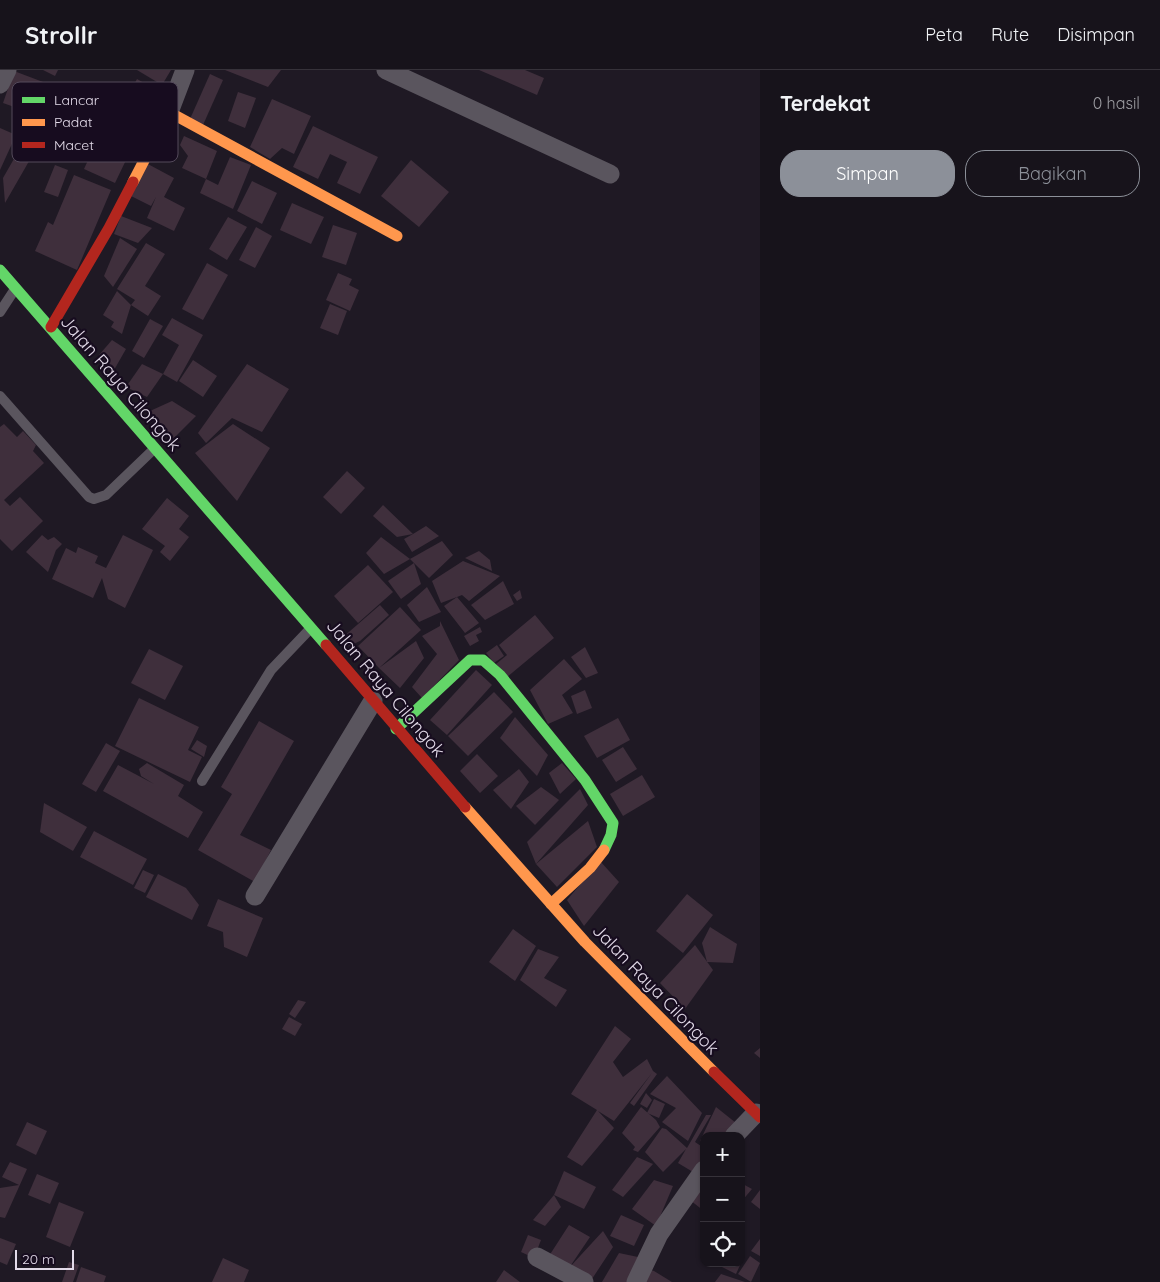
<!DOCTYPE html>
<html lang="id">
<head>
<meta charset="utf-8">
<style>
	body { margin:0; font-family:Quicksand,sans-serif; background:#201c24; color:#f1f3f6 }
	.controls { position:absolute; right:15px; bottom:15px; display:grid; overflow:hidden; border-radius:10px; box-shadow:0 1px 4px #0004 }
	.controls button { width:45px; height:45px; display:grid; place-items:center; padding:0; border:0; border-bottom:1px solid #36323a; background:#17131b; color:#f1f3f6; font:25px sans-serif }
	.scale { position:absolute; left:15px; bottom:12px; width:59px; box-sizing:border-box; padding-left:5px; border:2px solid #e2dae8; border-top:0; font-size:14px; line-height:18px; white-space:nowrap; color:#e2dae8; -webkit-text-stroke:4px #170c1f; paint-order:stroke }
	.list { margin:0; padding:0; list-style:none }
	h2 { display:flex; justify-content:space-between; align-items:center; height:65px; margin:0; padding:0 20px; font-size:21px }
	h2 small { font-size:16px; font-weight:400; color:#9e9ea3 }
	.actions { display:flex; gap:10px; padding:15px 20px }
	.actions a { flex:1; padding:11px 0; border:1px solid #8c9099; border-radius:20px; text-align:center; font-size:18px; color:#8c9099 }
	.actions .main { background:#8c9099; color:#fff }
	.icon { flex:none; width:28px; height:28px; fill:none; stroke:currentColor; stroke-width:2; stroke-linecap:round; stroke-linejoin:round }
	.map { position:relative; flex:none; width:760px; height:1212px; overflow:hidden }
	header { display:flex; align-items:center; gap:30px; box-sizing:border-box; height:70px; padding:0 25px; background:#17131b; border-bottom:1px solid #36323a }
	header strong { font-size:24px }
	nav { display:flex; gap:28px; margin-inline-start:auto; font-size:18px }
	main { display:flex }
	aside { flex:1; background:#17131b }
	.map>svg:first-child { display:block }
	.building { fill:#3f2f3c }
	.lines { fill:none; stroke-linecap:round; stroke-linejoin:round }
	.lane { stroke:#5a555e; stroke-width:10 }
	.street { stroke:#5a555e; stroke-width:19 }
	.fast { stroke:#63d668; stroke-width:11 }
	.slow { stroke:#ff974d; stroke-width:11 }
	.jam { stroke:#b3261e; stroke-width:11 }
	.labels { text-anchor:middle; dominant-baseline:central; stroke-width:4.5; stroke-linejoin:round; paint-order:stroke }
	.street-label { font-size:18px; fill:#e2dae8; stroke:#170c1f }
	.key { fill:#170c1f; stroke:#544a5b; stroke-width:1 }
	.key-label { font-size:14px; fill:#e2dae8 }
</style>
</head>
<body>
<header>
<strong>Strollr</strong>
<nav><a>Peta</a><a>Rute</a><a>Disimpan</a></nav>
</header>
<main>
<div class="map">
<svg width="760" height="1212" viewBox="0 0 760 1212">
	<rect width="100%" height="100%" fill="#1f1924"/>
	<g class="building">
		<path d="M43,0H58L55,6Z"/>
		<path d="M137,0H171L162,15Z"/>
		<path d="M225,0H281L268,17Z"/>
		<path d="M479,0H525L544,8L537,25Z"/>
		<path d="M14,1L59,18L48,49L3,33Z"/>
		<path d="M210,4L223,10L203,55L190,49Z"/>
		<path d="M137,9L160,22L146,48L123,35Z"/>
		<path d="M238,22L256,28L245,58L228,51Z"/>
		<path d="M272,29L311,46L294,84L282,78L270,89L250,77Z"/>
		<path d="M313,56L378,87L360,124L337,113L347,92L330,84L318,109L293,97Z"/>
		<path d="M0,58L16,65L0,100Z"/>
		<path d="M102,60L117,67L110,80L127,88L115,113L84,99Z"/>
		<path d="M184,66L217,81L206,109L218,115L230,87L251,95L233,139L200,123L206,109L182,98L188,86L180,75Z"/>
		<path d="M19,80L32,86L5,133L3,108Z"/>
		<path d="M411,90L449,122L419,157L381,126Z"/>
		<path d="M146,93L174,108L164,127L185,138L174,161L147,148L156,127L151,136L129,125Z"/>
		<path d="M55,95L68,100L58,127L44,122Z"/>
		<path d="M74,105L111,120L77,200L35,181L48,152L53,155Z"/>
		<path d="M252,111L277,123L262,154L237,141Z"/>
		<path d="M292,133L324,147L311,174L280,160Z"/>
		<path d="M121,146L152,158L138,173L114,164Z"/>
		<path d="M228,147L247,157L227,190L209,179Z"/>
		<path d="M333,155L357,163L346,195L322,187Z"/>
		<path d="M256,157L272,166L255,198L239,190Z"/>
		<path d="M120,168L137,179L113,217L104,206Z"/>
		<path d="M146,173L165,184L145,216L161,226L148,246L131,235L122,264L111,257L114,252L103,245L117,221L131,235L135,230L117,219Z"/>
		<path d="M207,193L228,205L203,250L182,239Z"/>
		<path d="M338,203L352,209L349,215L359,220L350,241L326,230Z"/>
		<path d="M330,234L347,241L338,265L320,258Z"/>
		<path d="M172,248L203,265L177,312L163,304L179,275L162,265Z"/>
		<path d="M150,249L163,256L144,288L132,281Z"/>
		<path d="M112,270L126,279L114,300L99,285Z"/>
		<path d="M193,290L217,306L203,327L179,311Z"/>
		<path d="M142,294L163,304L147,327L126,317Z"/>
		<path d="M247,294L289,319L262,362L232,348L206,373L198,363Z"/>
		<path d="M172,331L196,346L171,371L150,341Z"/>
		<path d="M4,354L17,367L23,361L36,375L33,381L44,393L4,430L10,436L20,427L43,451L12,481L0,469V357Z"/>
		<path d="M233,354L270,378L237,431L195,383Z"/>
		<path d="M347,401L365,418L341,444L323,427Z"/>
		<path d="M167,428L189,446L179,459L189,467L170,491L160,482L165,476L142,459Z"/>
		<path d="M383,435L413,464L426,456L439,466L412,482L404,469L413,464L397,467L373,446Z"/>
		<path d="M42,465L48,470L54,467L62,474L56,480L48,502L26,482Z"/>
		<path d="M123,465L153,480L125,538L108,529L102,508L93,528L52,509L66,478L76,483L78,477L98,486L95,493L106,498Z"/>
		<path d="M381,467L410,489L384,504L366,483Z"/>
		<path d="M442,471L453,485L429,508L410,489Z"/>
		<path d="M479,481L490,490L492,501L465,488Z"/>
		<path d="M463,491L500,506L469,531L462,525L457,527L479,553L465,563L444,536L457,527L441,533L432,511Z"/>
		<path d="M414,493L421,514L401,529L388,511Z"/>
		<path d="M368,495L393,522L358,553L334,526Z"/>
		<path d="M503,511L514,534L485,550L471,535Z"/>
		<path d="M427,517L441,542L419,552L407,535Z"/>
		<path d="M520,520L522,528L517,531L513,525Z"/>
		<path d="M380,535L389,545L360,571L349,576L342,568Z"/>
		<path d="M400,537L421,560L379,598L416,571L424,588L400,618L379,598L358,576Z"/>
		<path d="M535,545L554,568L507,607L496,594L507,585L499,575Z"/>
		<path d="M440,551L459,590L422,628L412,617L437,584L422,566L440,556Z"/>
		<path d="M480,557L482,562L476,565L479,571L470,576L464,566Z"/>
		<path d="M497,575L504,586L494,593L486,583Z"/>
		<path d="M585,577L598,603L586,608L571,587Z"/>
		<path d="M149,579L183,596L165,630L131,613Z"/>
		<path d="M564,589L582,609L562,625L573,643L548,654L530,620Z"/>
		<path d="M476,600L492,615L447,665L430,650Z"/>
		<path d="M585,620L592,638L577,644L571,626Z"/>
		<path d="M494,622L513,642L468,686L448,666Z"/>
		<path d="M139,628L199,657L188,680L202,687L190,712L115,676Z"/>
		<path d="M515,647L548,685L537,706L500,668Z"/>
		<path d="M618,648L630,670L597,688L584,666Z"/>
		<path d="M259,651L294,671L240,765L271,780L255,812L198,780L232,724L221,717Z"/>
		<path d="M197,670L207,676L204,687L191,679Z"/>
		<path d="M106,673L120,681L96,722L82,714Z"/>
		<path d="M623,677L637,699L616,712L602,690Z"/>
		<path d="M477,684L498,706L480,723L460,701Z"/>
		<path d="M147,693L184,715L178,726L203,742L188,768L103,721L118,695L154,714L141,706L139,699Z"/>
		<path d="M562,693L576,709L560,724L549,703Z"/>
		<path d="M519,699L529,712L511,739L493,720Z"/>
		<path d="M642,705L655,727L623,746L610,724Z"/>
		<path d="M541,717L559,730L535,755L516,736Z"/>
		<path d="M580,719L588,735L536,794L527,772Z"/>
		<path d="M44,733L87,757L73,781L40,762Z"/>
		<path d="M588,751L597,777L557,817L536,794Z"/>
		<path d="M94,761L147,789L133,815L80,787Z"/>
		<path d="M600,791L619,812L584,856L567,830Z"/>
		<path d="M143,800L154,805L145,823L134,818Z"/>
		<path d="M158,804L186,818L199,835L192,850L146,827Z"/>
		<path d="M687,824L713,845L683,883L656,861Z"/>
		<path d="M218,829L263,848L247,887L224,877L223,862L207,856Z"/>
		<path d="M710,857L737,874L733,893L707,892L702,873Z"/>
		<path d="M513,859L536,876L515,911L489,892Z"/>
		<path d="M695,875L713,900L685,939L660,913Z"/>
		<path d="M538,879L559,887L544,908L567,920L556,937L520,910Z"/>
		<path d="M298,930L306,932L295,948L289,944Z"/>
		<path d="M289,947L302,954L295,966L282,959Z"/>
		<path d="M615,956L631,969L613,992L623,1007L647,989L653,1001L657,1004L634,1036L630,1033L652,1003L614,1051L598,1041L614,1058L582,1096L567,1087L597,1040L571,1024Z"/>
		<path d="M760,978V988L754,983Z"/>
		<path d="M667,1006L702,1043L688,1071L662,1052L676,1038L650,1024Z"/>
		<path d="M646,1023L652,1030L647,1038L640,1034Z"/>
		<path d="M654,1029L665,1034L659,1048L647,1043Z"/>
		<path d="M641,1037L656,1050L660,1057L638,1082L633,1080L635,1077L622,1063Z"/>
		<path d="M716,1037L736,1053L725,1066H704V1074L700,1071Z"/>
		<path d="M706,1045H711L695,1072L704,1078V1095L698,1105L678,1093L686,1079L663,1102L645,1082L662,1058L666,1059L687,1078Z"/>
		<path d="M27,1052L47,1061L36,1085L16,1075Z"/>
		<path d="M637,1087L653,1094L623,1127L612,1120Z"/>
		<path d="M10,1092L27,1099L5,1148L0,1147V1118L19,1115L2,1107Z"/>
		<path d="M564,1101L596,1117L584,1139L554,1125Z"/>
		<path d="M704,1102V1141L686,1127Z"/>
		<path d="M37,1104L59,1113L50,1134L28,1125Z"/>
		<path d="M654,1110L673,1116L656,1156L632,1139Z"/>
		<path d="M741,1113L752,1119L741,1132Z"/>
		<path d="M760,1120V1139L751,1132Z"/>
		<path d="M554,1125L561,1137L545,1156L533,1150Z"/>
		<path d="M59,1132L84,1142L70,1177L46,1167Z"/>
		<path d="M621,1145L644,1155L634,1176L610,1166Z"/>
		<path d="M569,1155L590,1167L569,1198L603,1161L613,1177L590,1212L549,1186Z"/>
		<path d="M528,1165L541,1170L534,1188L521,1182Z"/>
		<path d="M0,1168L16,1174L7,1195L0,1192Z"/>
		<path d="M760,1169V1186L751,1181Z"/>
		<path d="M619,1183L638,1187L627,1212H602Z"/>
		<path d="M750,1186L760,1193L751,1212L738,1204Z"/>
		<path d="M223,1188L249,1200L244,1212H212Z"/>
		<path d="M69,1192L79,1195L73,1212H62Z"/>
		<path d="M722,1193H741L736,1204L720,1196Z"/>
		<path d="M81,1197L106,1206L104,1212H76Z"/>
		<path d="M504,1200L520,1212H496Z"/>
		<path d="M651,1200L654,1201L672,1212H644Z"/>
		<path d="M721,1204L745,1212H715Z"/>
	</g>
	<g class="lines">
		<g class="lane">
			<path d="M0,242L15,219"/>
			<path d="M0,326L89,427L94,429L106,425L154,379"/>
			<path d="M202,711L271,600L311,558"/>
		</g>
		<g class="street">
			<path d="M386,0L610,104"/>
			<path d="M0,14L7,0"/>
			<path d="M169,42L185,0"/>
			<path d="M255,826L373,631"/>
			<path d="M734,1066L756,1043"/>
			<path d="M537,1187L584,1212"/>
			<path d="M636,1212L659,1164L704,1100"/>
		</g>
		<g class="fast">
			<path d="M0,200L326,575"/>
			<path d="M396,659L470,590H483L500,605L585,710L613,753L611,765L604,780"/>
		</g>
		<g class="slow">
			<path d="M133,112L169,42L397,166"/>
			<path d="M465,737L585,872L714,1002"/>
			<path d="M551,834L590,798L604,780"/>
		</g>
		<g class="jam">
			<path d="M51,257L109,158L133,112"/>
			<path d="M326,575L465,737"/>
			<path d="M714,1002L760,1047"/>
		</g>
	</g>
	<g class="labels">
		<g class="street-label">
			<text transform="translate(121 313) rotate(49)">Jalan Raya Cilongok</text>
			<text transform="translate(386 618) rotate(50)">Jalan Raya Cilongok</text>
			<text transform="translate(656 919) rotate(46)">Jalan Raya Cilongok</text>
		</g>
	</g>
	<rect x="12" y="12" width="166" height="80" rx="8" class="key"/>
	<rect x="22" y="27" width="23" height="6" fill="#63d668"/>
	<rect x="22" y="49" width="23" height="7" fill="#ff974d"/>
	<rect x="22" y="72" width="23" height="6" fill="#b3261e"/>
	<g class="key-label">
		<text x="54" y="35">Lancar</text>
		<text x="54" y="57">Padat</text>
		<text x="54" y="80">Macet</text>
	</g>
</svg>
<div class="controls">
<button>+</button>
<button>−</button>
<button><svg class="icon" aria-label="locate" viewBox="0 0 24 24"><circle cx="12" cy="12" r="6"/><path d="M12 2v4M12 18v4M2 12h4M18 12h4"/></svg></button>
</div>
<div class="scale">20 m</div>
</div>
<aside>
<h2>Terdekat<small>0 hasil</small></h2>
<ul class="list">
</ul>
<div class="actions"><a class="main">Simpan</a><a>Bagikan</a></div>
</aside>
</main>
</body>
</html>
